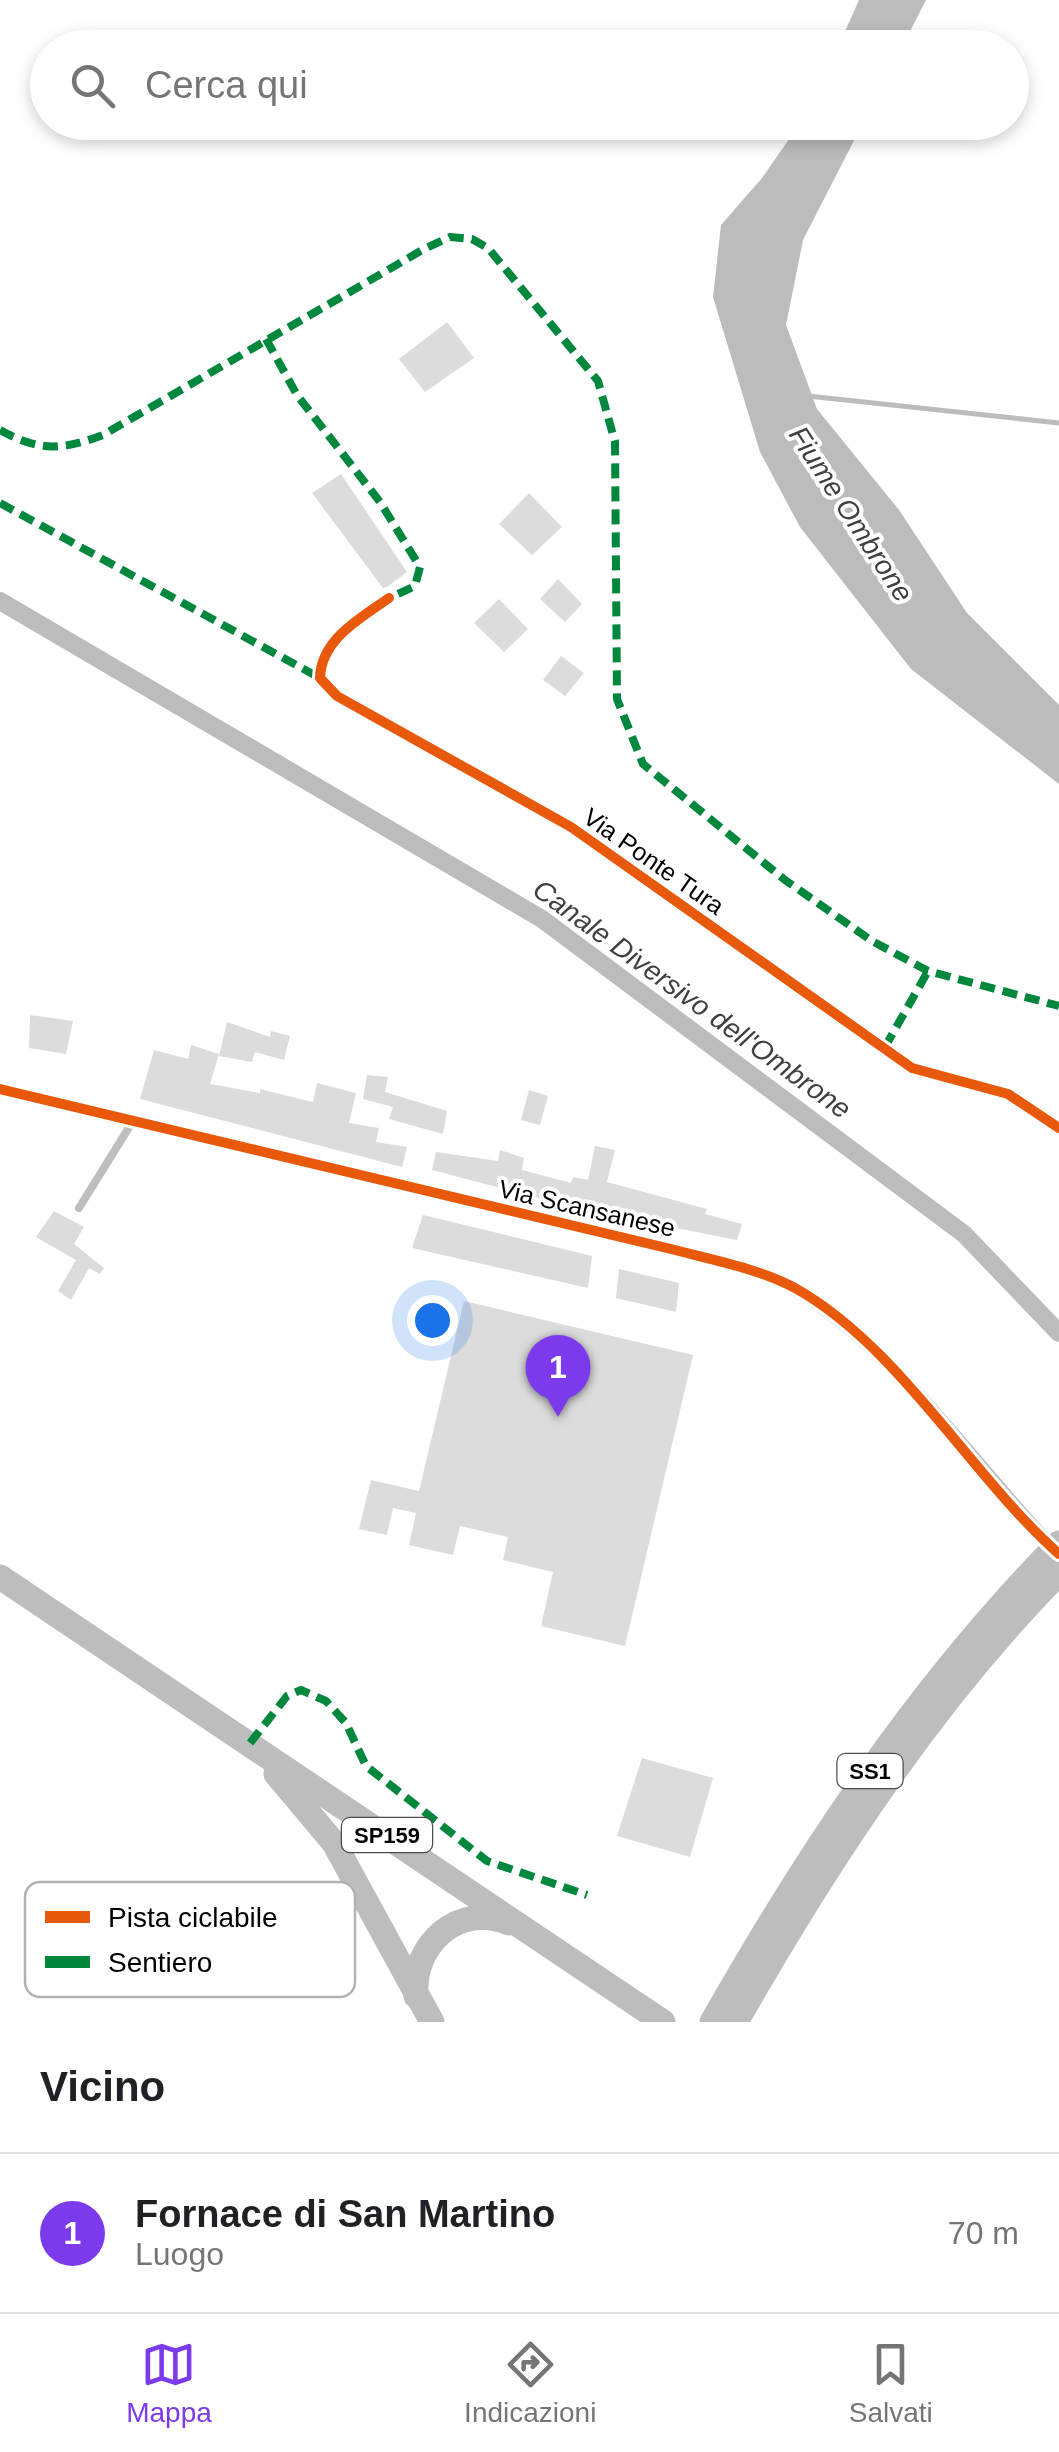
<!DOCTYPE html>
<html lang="it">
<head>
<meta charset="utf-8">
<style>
	body { margin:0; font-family:Helvetica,sans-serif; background:#f6f6f6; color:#202124 }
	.you { position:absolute; left:432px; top:1320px; width:35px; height:35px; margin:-25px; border:8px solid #fff; border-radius:50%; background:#1a73e8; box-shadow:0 0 0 15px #1a73e833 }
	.badge { display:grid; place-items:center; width:65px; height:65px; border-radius:50%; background:#7c3aed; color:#fff; font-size:32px; font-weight:700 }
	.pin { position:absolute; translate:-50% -82px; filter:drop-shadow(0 2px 5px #0008) }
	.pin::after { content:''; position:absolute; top:52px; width:35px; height:30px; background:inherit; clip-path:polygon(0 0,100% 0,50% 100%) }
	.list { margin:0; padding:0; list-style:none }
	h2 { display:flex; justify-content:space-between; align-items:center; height:130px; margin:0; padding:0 40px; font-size:42px }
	h2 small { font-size:32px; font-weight:400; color:#757577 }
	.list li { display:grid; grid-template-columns:65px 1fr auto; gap:30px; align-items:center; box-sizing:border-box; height:160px; padding:0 40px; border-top:2px solid #e0e0e0 }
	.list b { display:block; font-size:38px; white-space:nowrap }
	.list p { margin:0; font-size:32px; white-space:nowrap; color:#757577 }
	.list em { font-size:32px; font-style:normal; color:#757577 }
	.icon { flex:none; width:55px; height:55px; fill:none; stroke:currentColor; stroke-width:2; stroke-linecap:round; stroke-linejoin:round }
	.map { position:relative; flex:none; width:1059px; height:2022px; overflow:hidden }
	.search { position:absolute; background:#fff; box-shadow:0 5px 15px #0003; left:30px; right:30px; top:30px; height:110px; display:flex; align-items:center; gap:25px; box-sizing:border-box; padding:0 35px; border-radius:55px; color:#757577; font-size:38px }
	.sheet { height:290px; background:#fff }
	nav { display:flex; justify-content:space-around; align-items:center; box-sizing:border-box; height:140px; border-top:2px solid #e0e0e0; background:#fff; font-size:28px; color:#757577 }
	nav a { display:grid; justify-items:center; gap:5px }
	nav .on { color:#7c3aed }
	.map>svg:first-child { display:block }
	.water { fill:#bcbcbc }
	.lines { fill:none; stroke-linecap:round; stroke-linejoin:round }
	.stream { stroke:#bcbcbc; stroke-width:5 }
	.canal { stroke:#bcbcbc; stroke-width:18 }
	.building { fill:#dcdcdc }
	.service { stroke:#bebebe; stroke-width:8 }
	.minor { stroke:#bebebe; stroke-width:15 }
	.primary { stroke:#bdbdbd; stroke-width:25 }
	.trunk { stroke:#bdbdbd; stroke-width:25 }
	.quiet { stroke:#00873e; stroke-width:8; stroke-dasharray:15 8; stroke-linecap:butt }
	.cycleway-casing { stroke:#fff; stroke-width:16 }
	.cycleway { stroke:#e8590c; stroke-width:10 }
	.labels { text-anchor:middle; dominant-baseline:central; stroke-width:8; stroke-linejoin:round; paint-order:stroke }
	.shield { fill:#fff; stroke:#4c4c4c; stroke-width:2.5 }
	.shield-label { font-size:22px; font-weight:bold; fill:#000 }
	.street-label { font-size:25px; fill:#000; stroke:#fff }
	.water-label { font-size:28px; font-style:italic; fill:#404040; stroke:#fff }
	.key { fill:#fff; stroke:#b2b2b2; stroke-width:2.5 }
	.key-label { font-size:28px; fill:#000 }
</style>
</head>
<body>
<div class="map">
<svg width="1059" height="2022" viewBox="0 0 1059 2022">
	<rect width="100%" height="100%" fill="#fff"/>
	<g class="water">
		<path d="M859,0H926L902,47H838Z"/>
		<path d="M801,122L863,123L803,240L786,325L817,409L899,510L967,613L1059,705V784L911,669L800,527L760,452L713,297L721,225L762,178Z"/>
	</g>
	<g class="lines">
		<path class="stream" d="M808,396L1059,423"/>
		<path class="canal" d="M0,601L542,919L964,1234L1059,1333"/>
	</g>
	<g class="building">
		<path d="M447,322L474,358L425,392L399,359Z"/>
		<path d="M341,474L407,572L387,587L383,588L312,493Z"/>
		<path d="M529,493L562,527L532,555L499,524Z"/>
		<path d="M558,579L582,604L565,622L540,599Z"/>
		<path d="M499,599L528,629L504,652L474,623Z"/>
		<path d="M561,656L584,673L565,696L543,680Z"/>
		<path d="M30,1015L73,1021L66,1054L29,1048Z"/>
		<path d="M227,1022L270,1037L271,1031L290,1036L284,1060L255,1052L252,1062L219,1056Z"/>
		<path d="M191,1045L219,1054L210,1084L260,1093V1089L313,1102L317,1083L356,1093L349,1123L379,1128L376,1142L407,1147L402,1167L140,1099L154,1050L188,1059Z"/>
		<path d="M367,1075L388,1077L385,1092L447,1111L443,1134L389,1119L393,1107L363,1099Z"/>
		<path d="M529,1090L548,1096L540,1125L521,1120Z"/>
		<path d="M595,1146L615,1150L607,1182L707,1209L705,1214L742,1224L737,1240L585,1210L432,1170L436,1152L498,1161L500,1150L524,1158L522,1170L571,1183L573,1177L588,1180Z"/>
		<path d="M54,1211L84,1227L74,1244L104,1268L100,1274L89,1268L71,1300L58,1291L76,1260L36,1237Z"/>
		<path d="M423,1215L592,1256L588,1288L412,1248Z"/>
		<path d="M619,1269L679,1283L676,1312L616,1298Z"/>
		<path d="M464,1301L693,1355L625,1646L541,1626L553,1572L503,1560L508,1537L460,1526L453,1555L409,1545L416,1513L393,1508L387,1535L359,1529L371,1480L419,1491Z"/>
		<path d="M642,1758L713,1778L690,1857L617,1836Z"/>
	</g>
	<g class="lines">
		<path class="service" d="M79,1208L133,1121"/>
		<g class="minor">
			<path d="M389,598C361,618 321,639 320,678L337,696L571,827L912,1068L1008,1094L1059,1128"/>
			<path d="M0,1089L671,1249C713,1260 758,1267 796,1289C889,1342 979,1473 1056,1552"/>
		</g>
		<g class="primary">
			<path d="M0,1577L663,2022"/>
			<path d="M276,1774L334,1843L432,2022"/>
			<path d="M416,1996C412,1944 459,1902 509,1923"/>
		</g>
		<g class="trunk">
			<path d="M712,2022C809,1851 920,1684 1059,1543"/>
			<path d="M736,2022C826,1864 931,1703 1059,1573"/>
		</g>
		<g class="quiet">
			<path d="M266,339L297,395L380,502L420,567L415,586L389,598"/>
			<path d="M0,430C39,452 63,450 103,435L424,249L450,237L472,239L488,248L598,381L615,442L617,699L643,764L785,880L872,941L928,971L1059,1006"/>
			<path d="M0,503L320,678"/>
			<path d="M885,1047L928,971"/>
			<path d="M250,1743L287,1696L301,1690L326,1701L346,1723L366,1766L487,1861L587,1895"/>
		</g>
		<g class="cycleway-casing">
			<g id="cycleway">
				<path d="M389,598C361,618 321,639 320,678L337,696L571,827L912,1068L1008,1094L1059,1128"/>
				<path d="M0,1089L671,1249C713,1260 757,1268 795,1288C899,1346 971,1476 1059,1554"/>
			</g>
		</g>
		<use href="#cycleway" class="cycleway"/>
	</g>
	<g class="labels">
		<g class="shield">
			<rect x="837.5" y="1754" width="65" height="34" rx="8"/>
			<rect x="342" y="1818" width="90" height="34" rx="8"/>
		</g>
		<g class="shield-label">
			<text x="870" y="1771">SS1</text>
			<text x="387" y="1835">SP159</text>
		</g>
		<g class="street-label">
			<text transform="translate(654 861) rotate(35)">Via Ponte Tura</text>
			<text transform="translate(587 1208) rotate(13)">Via Scansanese</text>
		</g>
		<g class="water-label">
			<text transform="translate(851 514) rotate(57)">Fiume Ombrone</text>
			<text transform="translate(692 999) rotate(36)">Canale Diversivo dell'Ombrone</text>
		</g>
	</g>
	<rect x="25" y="1882" width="330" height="115" rx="15" class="key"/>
	<rect x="45" y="1911" width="45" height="12" fill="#e8590c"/>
	<rect x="45" y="1956" width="45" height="12" fill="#00873e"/>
	<g class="key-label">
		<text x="108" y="1927">Pista ciclabile</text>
		<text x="108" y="1972">Sentiero</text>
	</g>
</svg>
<div class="you"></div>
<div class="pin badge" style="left:558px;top:1417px">1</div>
<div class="search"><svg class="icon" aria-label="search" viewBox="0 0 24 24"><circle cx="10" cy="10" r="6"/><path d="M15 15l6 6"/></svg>Cerca qui</div>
</div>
<section class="sheet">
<h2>Vicino<small></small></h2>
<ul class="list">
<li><span class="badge">1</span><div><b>Fornace di San Martino</b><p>Luogo</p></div><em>70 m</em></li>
</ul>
</section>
<nav>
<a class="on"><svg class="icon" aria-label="map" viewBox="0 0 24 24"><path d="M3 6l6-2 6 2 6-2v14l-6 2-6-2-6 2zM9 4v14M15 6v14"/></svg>Mappa</a>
<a><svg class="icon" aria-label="directions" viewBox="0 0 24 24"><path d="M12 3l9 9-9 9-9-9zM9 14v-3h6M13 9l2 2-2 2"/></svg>Indicazioni</a>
<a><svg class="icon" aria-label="saved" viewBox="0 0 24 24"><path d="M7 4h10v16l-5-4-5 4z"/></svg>Salvati</a>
</nav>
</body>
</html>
